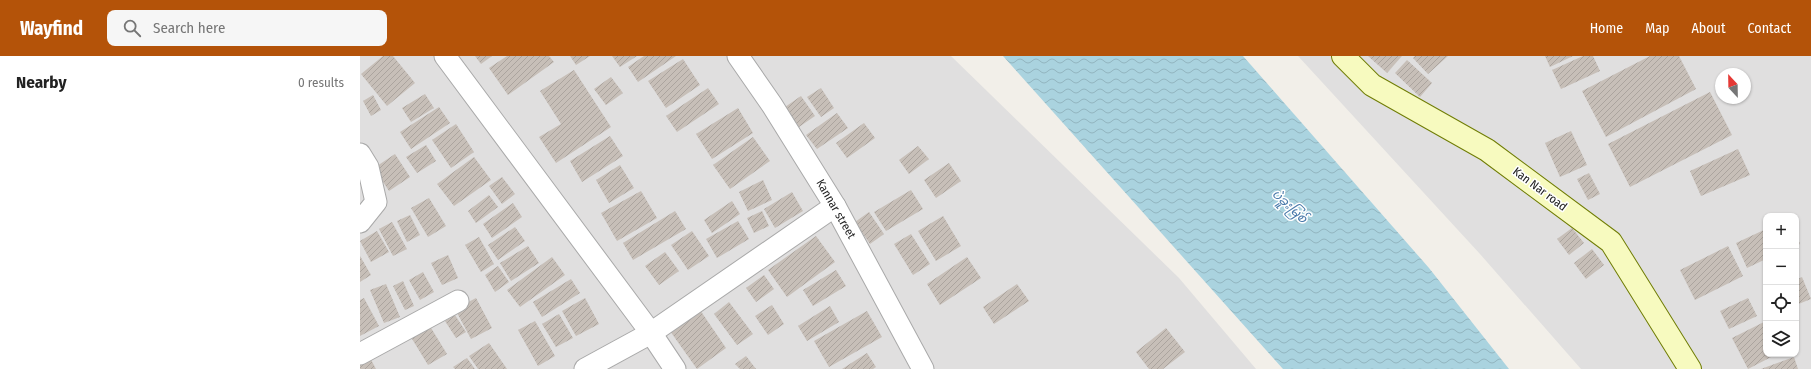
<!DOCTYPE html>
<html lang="en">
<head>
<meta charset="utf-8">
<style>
	body { margin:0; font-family:"Fira Sans Condensed","Noto Sans Myanmar",sans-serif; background:#f6f6f6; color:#222 }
	.controls { position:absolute; right:12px; bottom:12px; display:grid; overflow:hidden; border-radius:8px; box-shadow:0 1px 3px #0004 }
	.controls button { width:36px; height:36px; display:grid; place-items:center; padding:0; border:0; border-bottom:1px solid #e0e0e0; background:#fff; color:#222; font:20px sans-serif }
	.compass { position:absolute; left:1355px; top:12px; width:36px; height:36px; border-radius:50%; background:#fff; box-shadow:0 1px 3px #0004; rotate:338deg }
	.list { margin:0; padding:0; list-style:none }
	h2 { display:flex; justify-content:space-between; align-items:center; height:52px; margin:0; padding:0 16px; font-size:17px }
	h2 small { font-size:13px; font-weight:400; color:#767676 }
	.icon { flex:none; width:22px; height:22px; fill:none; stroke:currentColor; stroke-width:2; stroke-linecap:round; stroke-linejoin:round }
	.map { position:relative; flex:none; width:1451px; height:313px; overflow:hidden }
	header { display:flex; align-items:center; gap:24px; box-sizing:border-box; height:56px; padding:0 20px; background:#b45309; color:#fff }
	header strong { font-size:19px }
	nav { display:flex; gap:22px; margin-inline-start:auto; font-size:14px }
	.search { width:280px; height:36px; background:#f6f6f6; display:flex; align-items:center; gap:10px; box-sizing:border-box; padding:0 14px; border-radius:8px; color:#767676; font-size:15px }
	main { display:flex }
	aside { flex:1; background:#fff }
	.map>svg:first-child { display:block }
	.residential { fill:#e0dfdf; fill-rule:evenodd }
	.water { fill:url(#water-waves) }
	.building { fill:url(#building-hatch) }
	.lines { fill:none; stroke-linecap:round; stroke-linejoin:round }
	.street-casing { stroke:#a9a9a9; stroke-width:23 }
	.secondary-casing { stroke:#707d05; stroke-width:24 }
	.street { stroke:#fff; stroke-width:21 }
	.secondary { stroke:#f7fabf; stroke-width:22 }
	.labels { text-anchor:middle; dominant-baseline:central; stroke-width:3; stroke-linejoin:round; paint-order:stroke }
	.street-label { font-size:12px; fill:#222; stroke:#fff }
	.water-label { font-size:13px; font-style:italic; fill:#4a7aab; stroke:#fff }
</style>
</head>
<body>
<header>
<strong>Wayfind</strong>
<div class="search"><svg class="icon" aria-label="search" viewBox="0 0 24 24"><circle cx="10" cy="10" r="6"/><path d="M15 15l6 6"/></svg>Search here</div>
<nav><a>Home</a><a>Map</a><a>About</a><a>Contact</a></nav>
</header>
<main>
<aside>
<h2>Nearby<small>0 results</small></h2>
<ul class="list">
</ul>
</aside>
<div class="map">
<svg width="1451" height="313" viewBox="0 0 1451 313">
	<defs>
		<pattern id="water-waves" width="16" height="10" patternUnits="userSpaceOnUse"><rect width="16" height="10" fill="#aad3df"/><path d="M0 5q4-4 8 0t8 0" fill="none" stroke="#92b5bf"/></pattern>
		<pattern id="building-hatch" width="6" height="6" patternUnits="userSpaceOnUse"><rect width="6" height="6" fill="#c7bfb8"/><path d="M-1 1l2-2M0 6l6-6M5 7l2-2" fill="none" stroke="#aba49e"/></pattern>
	</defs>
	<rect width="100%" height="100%" fill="#f2efe9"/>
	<g class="residential">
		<path d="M0,0H591L819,222L896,313H0Z"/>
		<path d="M938,0H1451V313H1221L1120,198ZM1361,18H1385V42H1361ZM1406,160H1436V298H1406Z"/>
	</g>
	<path class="water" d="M643,0H883L1069,212L1149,313H923Z"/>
	<g class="building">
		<path d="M23,0H33L55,27L27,50L1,18Z"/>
		<path d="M115,0H132L121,8Z"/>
		<path d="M147,0H189L194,6L148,39L129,12Z"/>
		<path d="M210,0H230L216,9Z"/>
		<path d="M252,0H277L260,11Z"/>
		<path d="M284,0H316L278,26L268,11Z"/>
		<path d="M1008,0H1042L1027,17Z"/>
		<path d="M1055,0H1088L1068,18L1053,2Z"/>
		<path d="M1185,0H1213L1190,11Z"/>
		<path d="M1223,0H1233L1240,15L1201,33L1192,14Z"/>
		<path d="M1290,0H1319L1336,33L1246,81L1222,35Z"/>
		<path d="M323,3L340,29L306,52L288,25Z"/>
		<path d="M1047,4L1072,27L1060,41L1035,17Z"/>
		<path d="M214,14L251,71L196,107L179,81L201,68L180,35Z"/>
		<path d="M251,21L263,37L246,49L234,33Z"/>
		<path d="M348,32L359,48L317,76L306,60Z"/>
		<path d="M461,32L474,52L461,61L447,41Z"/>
		<path d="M1350,36L1372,79L1270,131L1248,88Z"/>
		<path d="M65,38L74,52L51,66L42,52Z"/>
		<path d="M13,39L21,54L11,60L3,45Z"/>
		<path d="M441,40L455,60L439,71L425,51Z"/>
		<path d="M79,51L90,67L51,93L40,76Z"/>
		<path d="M378,52L393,77L352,103L336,78Z"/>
		<path d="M477,57L488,72L457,93L446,79Z"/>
		<path d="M504,67L515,82L487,102L476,87Z"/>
		<path d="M96,68L114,96L91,112L72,84Z"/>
		<path d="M1211,75L1227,109L1200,121L1185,87Z"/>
		<path d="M250,80L263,100L222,126L210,105Z"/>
		<path d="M393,81L410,105L370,133L353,109Z"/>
		<path d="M66,89L76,105L57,117L46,101Z"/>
		<path d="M558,90L569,103L549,118L539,104Z"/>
		<path d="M1378,93L1390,119L1341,140L1330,115Z"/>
		<path d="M35,98L50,121L29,135L14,112Z"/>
		<path d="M114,101L131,124L94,150L77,128Z"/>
		<path d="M589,107L601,125L576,142L564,124Z"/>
		<path d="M260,109L274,132L249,147L236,124Z"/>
		<path d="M1229,117L1240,138L1228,144L1217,123Z"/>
		<path d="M142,121L155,138L142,148L129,130Z"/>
		<path d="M403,124L412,144L388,155L379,136Z"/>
		<path d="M551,134L563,153L526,175L514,156Z"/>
		<path d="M281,135L297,162L257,185L241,157Z"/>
		<path d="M432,136L443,155L415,172L404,153Z"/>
		<path d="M129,139L138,151L116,167L108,155Z"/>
		<path d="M69,142L86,170L68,181L51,152Z"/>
		<path d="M372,145L380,158L352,177L344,164Z"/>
		<path d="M153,147L162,161L132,182L123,168Z"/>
		<path d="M315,155L326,173L273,204L263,187Z"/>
		<path d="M402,155L409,170L394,177L387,162Z"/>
		<path d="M509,156L524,178L510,188L495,166Z"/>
		<path d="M50,159L60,179L47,186L37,165Z"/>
		<path d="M583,160L601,190L576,205L558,175Z"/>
		<path d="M378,165L389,183L357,202L346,183Z"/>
		<path d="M32,166L47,193L33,200L19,173Z"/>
		<path d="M155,171L165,185L138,204L128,189Z"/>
		<path d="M1212,172L1224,187L1209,199L1197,183Z"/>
		<path d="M1406,173V203L1387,212L1376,187Z"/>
		<path d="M17,175L29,196L11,206L0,185Z"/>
		<path d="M332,175L349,200L328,214L311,189Z"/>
		<path d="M551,178L570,208L553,219L534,188Z"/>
		<path d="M1436,178L1440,188L1436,190Z"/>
		<path d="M456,180L475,206L427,241L408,214Z"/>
		<path d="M119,181L134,208L121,216L105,189Z"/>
		<path d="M168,190L179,207L151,225L140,207Z"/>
		<path d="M1368,190L1383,220L1335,244L1320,214Z"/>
		<path d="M1232,193L1244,209L1226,223L1214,207Z"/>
		<path d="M305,196L319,215L299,229L285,210Z"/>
		<path d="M88,199L98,222L82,229L71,207Z"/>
		<path d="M0,200L11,219L0,226Z"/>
		<path d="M192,201L205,219L160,251L147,234Z"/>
		<path d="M607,201L621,222L580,249L567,228Z"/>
		<path d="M138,210L149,226L135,236L125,219Z"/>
		<path d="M476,214L486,230L453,250L443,234Z"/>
		<path d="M63,216L74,236L60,244L49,224Z"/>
		<path d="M404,219L414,233L396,246L386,232Z"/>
		<path d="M1442,221L1451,243L1436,249V224Z"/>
		<path d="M211,223L220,237L182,261L173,246Z"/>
		<path d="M43,225L54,250L45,254L33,230Z"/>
		<path d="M26,228L40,261L24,267L10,234Z"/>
		<path d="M657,228L669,245L634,268L623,251Z"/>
		<path d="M4,242L19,270L0,280V244Z"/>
		<path d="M116,242L132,272L111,283L95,253Z"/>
		<path d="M225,242L239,268L216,280L202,255Z"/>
		<path d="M1388,242L1397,260L1369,273L1360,255Z"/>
		<path d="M369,246L393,278L377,289L354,258Z"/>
		<path d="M412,249L424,268L408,279L395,260Z"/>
		<path d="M470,250L479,266L447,285L438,270Z"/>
		<path d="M340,254L366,292L337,313L310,275Z"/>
		<path d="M507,255L522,281L469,311L454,285Z"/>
		<path d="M199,258L213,282L196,291L182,268Z"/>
		<path d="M95,259L106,276L96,282L85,265Z"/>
		<path d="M175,265L195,300L178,310L158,274Z"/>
		<path d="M1406,265V298H1417L1388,313L1372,282Z"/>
		<path d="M68,267L87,298L68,309L49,278Z"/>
		<path d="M806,272L825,296L803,313H789L776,296Z"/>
		<path d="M129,287L147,313H118L109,300Z"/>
		<path d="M507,297L516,311L513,313H482Z"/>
		<path d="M8,298L16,313H0V302Z"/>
		<path d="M386,300L396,313H380L375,308Z"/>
		<path d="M1434,301L1438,313H1401Z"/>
		<path d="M107,302L115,313H95L93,311Z"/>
	</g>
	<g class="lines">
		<g class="street-casing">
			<g id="street">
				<path d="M85,0L291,277L315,313"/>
				<path d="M378,0L412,49L475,150L563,313"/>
				<path d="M0,98L8,111L16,146L0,166"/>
				<path d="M0,298L98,245"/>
				<path d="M225,313L291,277L475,150"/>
			</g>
		</g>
		<g class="secondary-casing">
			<path id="secondary" d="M983,0L1012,29L1127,94L1251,186L1330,313"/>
		</g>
		<use href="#street" class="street"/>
		<use href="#secondary" class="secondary"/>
	</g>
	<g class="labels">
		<g class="street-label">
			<text transform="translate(1180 133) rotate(37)">Kan Nar road</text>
			<text transform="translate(476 153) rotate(60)">Kannar street</text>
		</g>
		<g class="water-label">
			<text transform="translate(930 150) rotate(43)">ပဲခူးမြစ်</text>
		</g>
	</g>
</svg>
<div class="controls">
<button>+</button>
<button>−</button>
<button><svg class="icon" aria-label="locate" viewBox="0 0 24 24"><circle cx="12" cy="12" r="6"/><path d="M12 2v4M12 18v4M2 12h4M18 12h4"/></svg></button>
<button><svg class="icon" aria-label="layers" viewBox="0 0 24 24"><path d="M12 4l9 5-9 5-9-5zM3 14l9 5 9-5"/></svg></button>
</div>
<svg class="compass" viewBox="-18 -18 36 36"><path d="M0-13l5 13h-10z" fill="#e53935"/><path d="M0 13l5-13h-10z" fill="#767676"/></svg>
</div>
</main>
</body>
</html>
